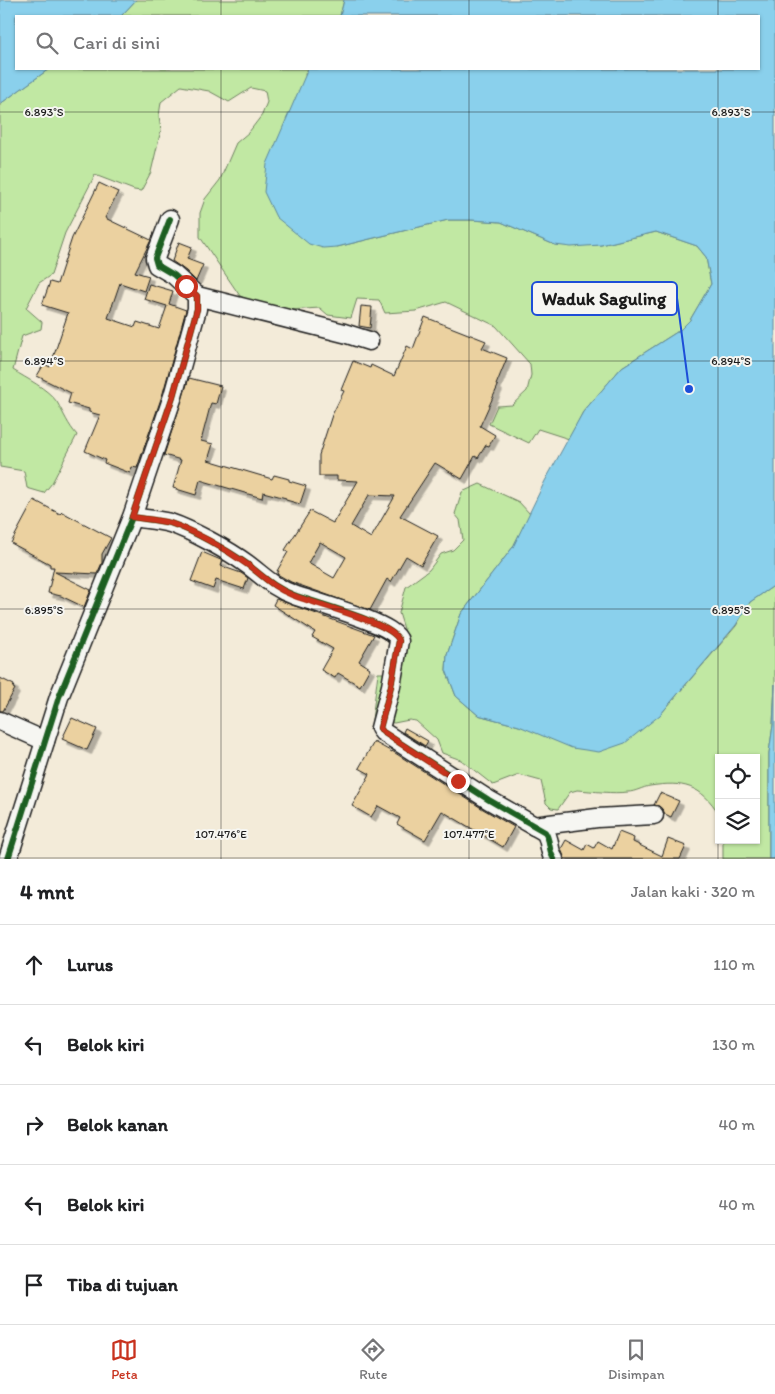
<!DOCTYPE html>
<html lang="id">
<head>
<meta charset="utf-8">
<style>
	body { margin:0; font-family:Itim,sans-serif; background:#f6f6f6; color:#202124 }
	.controls { position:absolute; right:15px; bottom:15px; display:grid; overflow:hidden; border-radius:0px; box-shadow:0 1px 4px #0004 }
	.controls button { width:45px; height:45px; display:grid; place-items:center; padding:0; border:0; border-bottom:1px solid #e0e0e0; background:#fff; color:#202124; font:25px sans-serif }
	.stop { position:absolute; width:15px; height:15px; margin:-11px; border:4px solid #c8321e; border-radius:50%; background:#fff }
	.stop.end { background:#c8321e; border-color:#fff; box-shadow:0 1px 5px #0008 }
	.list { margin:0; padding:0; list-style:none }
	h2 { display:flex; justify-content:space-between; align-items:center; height:65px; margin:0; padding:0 20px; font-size:21px }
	h2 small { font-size:16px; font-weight:400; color:#757577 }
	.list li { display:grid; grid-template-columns:32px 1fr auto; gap:15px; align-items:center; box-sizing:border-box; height:80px; padding:0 20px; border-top:1px solid #e0e0e0 }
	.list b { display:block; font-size:19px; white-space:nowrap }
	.list em { font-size:16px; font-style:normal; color:#757577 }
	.icon { flex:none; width:28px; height:28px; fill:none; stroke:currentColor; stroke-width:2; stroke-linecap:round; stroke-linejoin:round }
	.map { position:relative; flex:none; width:775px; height:859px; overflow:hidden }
	.search { position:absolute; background:#fff; box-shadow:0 1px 4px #0004; left:15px; right:15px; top:15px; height:55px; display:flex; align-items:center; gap:12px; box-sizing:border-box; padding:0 18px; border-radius:0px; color:#757577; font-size:19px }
	.sheet { height:465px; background:#fff }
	nav { display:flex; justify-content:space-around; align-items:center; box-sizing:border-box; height:70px; border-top:1px solid #e0e0e0; background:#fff; font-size:14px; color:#757577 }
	nav a { display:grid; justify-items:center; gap:2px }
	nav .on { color:#c8321e }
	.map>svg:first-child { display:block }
	.green { fill:#c1e8a3; stroke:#6e8260 }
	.water { fill:#8ad0ec; stroke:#5e8899 }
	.building { fill:#ebd1a0; stroke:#1c1c1c; fill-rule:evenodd; filter:url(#shadow) }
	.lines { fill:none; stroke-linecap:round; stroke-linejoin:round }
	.minor-casing { stroke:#1c1c1c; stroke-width:21 }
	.minor { stroke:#f6f6f2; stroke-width:18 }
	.cycleway-casing { stroke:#f6f6f2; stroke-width:9 }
	.cycleway { stroke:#1b5e20; stroke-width:6 }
	.route { stroke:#c8321e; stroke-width:6 }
	.ticks { fill:none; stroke:#1c1c1c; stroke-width:1; stroke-opacity:0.45 }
	.ticks-label { font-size:12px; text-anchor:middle; fill:#1c1c1c; stroke:#f6f6f2; stroke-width:4; stroke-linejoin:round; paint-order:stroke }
	.leader { fill:none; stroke:#1d4ed8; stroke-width:2 }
	.callout-dot { fill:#1d4ed8; stroke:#f6f6f2; stroke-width:2 }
	.callout { fill:#f6f6f2; stroke:#1d4ed8; stroke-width:2 }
	.callout-label { font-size:18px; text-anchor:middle; font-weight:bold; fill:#1c1c1c }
</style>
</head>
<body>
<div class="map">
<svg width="775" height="859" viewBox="0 0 775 859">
	<defs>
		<filter id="shadow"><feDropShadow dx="4.5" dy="4.5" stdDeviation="0" flood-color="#0004"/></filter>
	</defs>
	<rect width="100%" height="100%" fill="#f3ebd9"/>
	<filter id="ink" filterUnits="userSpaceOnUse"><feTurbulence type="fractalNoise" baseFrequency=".02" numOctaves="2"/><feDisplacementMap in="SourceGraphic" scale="10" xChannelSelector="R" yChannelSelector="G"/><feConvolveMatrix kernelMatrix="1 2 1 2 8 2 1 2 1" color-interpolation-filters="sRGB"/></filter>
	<g filter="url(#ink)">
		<g class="green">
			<path d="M136,0H344L340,16H121Z"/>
			<path d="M49,69H308L305,74L337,247L448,220H472L501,222L555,245H601L656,232L697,246L706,257L711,284L690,320L680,330L622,367L583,412L569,439L538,429L529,443L489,424L497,406L512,405L527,391L531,375L530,364L496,326L446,302L416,311L385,313L379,300L357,299L351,318L328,315L320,308L274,311L240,296L200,237V213L205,199L220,180L236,143L249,132L262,115L267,102L265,91L251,88L229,102L209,91L181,86L161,102L159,116L161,130L151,172L141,191L134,190L95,175L65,233L51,275L39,283L26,308L42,322L41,329L22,336L13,370C27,379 47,388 57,402C64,414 68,425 77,435L52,483L44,493L27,488L24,471L0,467V104Z"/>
			<path d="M480,484L519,502L530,514L513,547L461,614L447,655L446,670L456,696L478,715L519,726L660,715L736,626L750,602L775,585V684L773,725L769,753V859H723V840H756V758H719V814C701,785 683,781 650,786C643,787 635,792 628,792C612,794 594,791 577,790L570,792L558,809L551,808L546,803L541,781L519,775L493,785L461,760L442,753L437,740L416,721L409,720L394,723L372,720L378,673H386L405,632L399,613L406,587L429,570L441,554L453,550L463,540L460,520L455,514L462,492Z"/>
		</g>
		<g class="water">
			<path d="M0,0H136L121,16H16V69H49L0,104Z"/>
			<path d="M344,0H775V585L750,602L736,625L660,715L625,743L599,752L572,748L519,726L478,715L456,696L446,670L447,655L461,614L513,547L545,481L583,412L622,367L680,330L690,320L711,284L706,257L697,246L656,232L601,245L571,247L555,245L501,222L472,220H448L337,247L323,248L309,244L276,217L264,192L267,164L308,69H759V16H340Z"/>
			<path d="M775,684V859H769V753L773,725Z"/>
		</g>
		<g class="building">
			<path d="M99,183L118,192L105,218L151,240L135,272L149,276L144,291L120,283L108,318L135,327L137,322L159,329L167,306L144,299L149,284L173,291L169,304L186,310L163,393L137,468L132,467L130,473L104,463L105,460L85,451L100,415L89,412V409L68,403L71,393L37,376L44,364L50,367L68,313L42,305L50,282L57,284L72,238Z"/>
			<path d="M179,242L192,247L187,259L203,265L196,281L186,271L172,261Z"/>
			<path d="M361,306L372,307L370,328L359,326Z"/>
			<path d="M425,317L486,341L482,348L507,358L496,385L498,386L480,426L495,435L489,446L486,445L478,458L475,456L462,479L435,463L400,516L438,536L421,565L406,556L391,582L387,579L370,610L291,582L277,574L279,571H277L288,552L285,550L310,511L333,523L358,481L337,480V476H319V455L332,415L344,391L341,390L353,361L370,368L371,365L394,376L407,346L413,349ZM369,495L395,496L371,538L351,526ZM320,542L346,557L334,578L308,563Z"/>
			<path d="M189,378L221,386L216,404L211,403L201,441L213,444L208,460L272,479L274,475L289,479V481L306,486L300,504L286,500V498L263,492L262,498L200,480L196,495L173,488L181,460L164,455Z"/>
			<path d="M34,500L60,514L62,512L111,538L102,554V563L97,574L55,572L91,590L84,607L61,596L48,593L54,567H50V564L11,543Z"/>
			<path d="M202,552L223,561L221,566L241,573L248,578L244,589L216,580L213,589L191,581Z"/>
			<path d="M276,599L374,635L359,661L370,668L360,686L338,673L335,678L321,670L333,649L312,637L315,632L273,605Z"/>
			<path d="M0,678L14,685L13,688L15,689L3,711H0Z"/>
			<path d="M72,718L97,729L87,750L62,739Z"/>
			<path d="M405,728L428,741L425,746L403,732Z"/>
			<path d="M374,742L392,752V751L483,809L514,827L503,847L442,811L425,840L397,824L400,818L378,806L371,817L352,806L370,774L359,768Z"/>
			<path d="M660,793L679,801L671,817L665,814L663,810L659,806L654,805Z"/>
			<path d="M619,832L634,838L633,842L662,856L668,839L686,846L680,859H565L561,849L566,840L584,850L587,844L594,848L598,841L612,849Z"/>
		</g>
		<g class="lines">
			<g class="minor-casing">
				<g id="minor">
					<path d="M197,296L344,333L369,341"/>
					<path d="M132,517C144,519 158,520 170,523C191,530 228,550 247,564C263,576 274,588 294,595C313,602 396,624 399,641L391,686L380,728L383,732L489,800L545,832C551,840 548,851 554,859"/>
					<path d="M0,721L45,741"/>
					<path d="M534,826L597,818L654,815"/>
					<path d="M8,859L59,697L132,517L173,396L197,309V296L174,275L157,265L155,258L170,219"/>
				</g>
			</g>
			<use href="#minor" class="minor"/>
			<g class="cycleway-casing">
				<g id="cycleway">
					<path d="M132,517C144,519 158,520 170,523C191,530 228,550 247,564C263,576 274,588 294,595C313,602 396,624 399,641L391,686L380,728L383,732L489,800L545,832C551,840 548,851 554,859"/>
					<path d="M8,859L59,697L132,517L173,396L197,309V296L174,275L157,265L155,258L170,219"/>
				</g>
			</g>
			<use href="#cycleway" class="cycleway"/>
		</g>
	</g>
	<g class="lines" filter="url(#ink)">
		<path class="route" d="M186,286L197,296V309L173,396L132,517C145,519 158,520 170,523C194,531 224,548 245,563C263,575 270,586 292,595C311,603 395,623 399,641L391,686L380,728L383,732L458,781"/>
	</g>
	<path class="ticks" d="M221,0V16M469,0V16M718,0V16M221,69V859M469,69V859M718,69V859M0,112H775M0,361H775M0,609H775M0,858H775"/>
	<g class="ticks-label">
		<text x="44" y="116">6.893°S</text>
		<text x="731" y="116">6.893°S</text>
		<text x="44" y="365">6.894°S</text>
		<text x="731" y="365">6.894°S</text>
		<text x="44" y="614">6.895°S</text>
		<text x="731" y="614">6.895°S</text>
		<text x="221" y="838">107.476°E</text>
		<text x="469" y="838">107.477°E</text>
	</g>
	<path class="leader" d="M689 389L677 298"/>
	<circle class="callout-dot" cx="689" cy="389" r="5"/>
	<rect class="callout" x="532" y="282" width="145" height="33" rx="5"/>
	<g class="callout-label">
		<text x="604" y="305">Waduk Saguling</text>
	</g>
</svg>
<div class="controls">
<button><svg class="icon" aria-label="locate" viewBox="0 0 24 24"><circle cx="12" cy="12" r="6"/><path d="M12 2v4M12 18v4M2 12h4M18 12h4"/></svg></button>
<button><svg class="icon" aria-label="layers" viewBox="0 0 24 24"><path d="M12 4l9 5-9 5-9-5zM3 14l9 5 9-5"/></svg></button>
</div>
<div class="stop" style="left:186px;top:286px"></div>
<div class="stop end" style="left:458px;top:781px"></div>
<div class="search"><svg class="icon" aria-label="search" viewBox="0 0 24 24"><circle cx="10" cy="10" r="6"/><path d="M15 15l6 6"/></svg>Cari di sini</div>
</div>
<section class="sheet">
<h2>4 mnt<small>Jalan kaki · 320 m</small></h2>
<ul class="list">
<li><svg class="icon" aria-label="ahead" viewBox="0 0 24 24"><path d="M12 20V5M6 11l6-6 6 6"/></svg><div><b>Lurus</b></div><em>110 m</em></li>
<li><svg class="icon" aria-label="left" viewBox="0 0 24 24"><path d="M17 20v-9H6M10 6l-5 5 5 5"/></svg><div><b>Belok kiri</b></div><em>130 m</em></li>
<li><svg class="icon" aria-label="right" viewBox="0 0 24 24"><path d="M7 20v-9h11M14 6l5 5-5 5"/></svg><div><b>Belok kanan</b></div><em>40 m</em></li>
<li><svg class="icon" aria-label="left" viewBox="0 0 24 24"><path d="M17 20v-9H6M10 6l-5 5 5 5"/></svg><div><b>Belok kiri</b></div><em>40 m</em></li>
<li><svg class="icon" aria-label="arrive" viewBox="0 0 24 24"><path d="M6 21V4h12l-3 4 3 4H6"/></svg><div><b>Tiba di tujuan</b></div></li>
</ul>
</section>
<nav>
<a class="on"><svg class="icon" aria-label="map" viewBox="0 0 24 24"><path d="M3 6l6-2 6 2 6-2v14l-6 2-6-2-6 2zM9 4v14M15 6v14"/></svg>Peta</a>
<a><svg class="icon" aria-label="directions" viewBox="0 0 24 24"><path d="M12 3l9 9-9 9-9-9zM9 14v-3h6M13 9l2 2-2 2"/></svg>Rute</a>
<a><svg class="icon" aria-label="saved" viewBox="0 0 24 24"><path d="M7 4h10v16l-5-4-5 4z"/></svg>Disimpan</a>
</nav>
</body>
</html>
